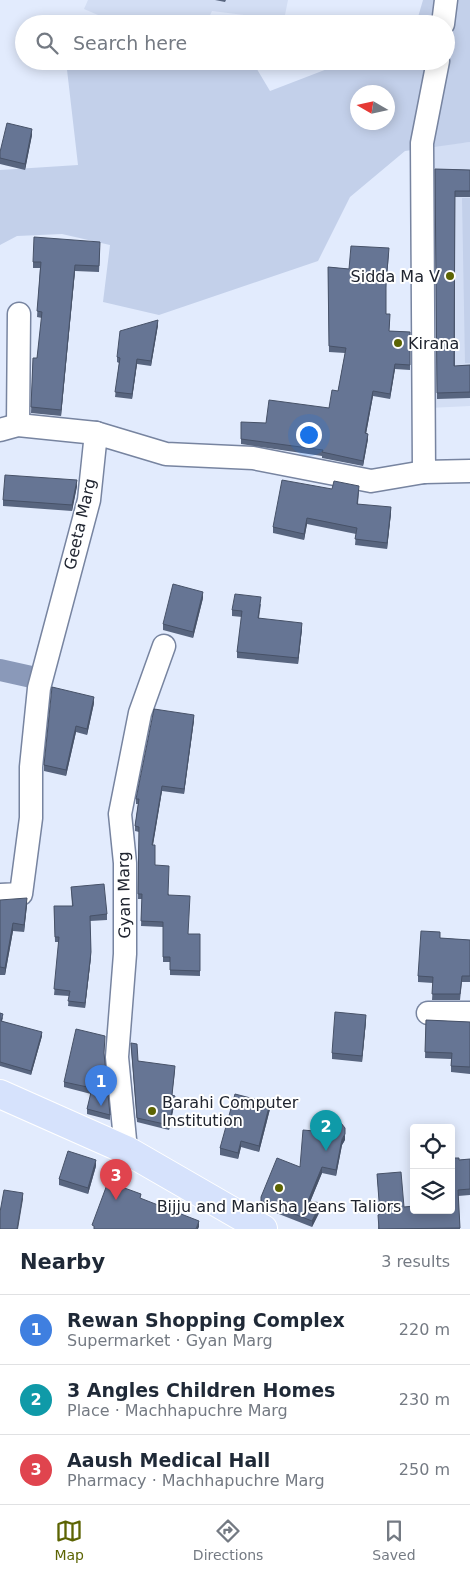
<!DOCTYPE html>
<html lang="en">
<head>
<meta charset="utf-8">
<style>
	body { margin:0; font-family:"DejaVu Sans",sans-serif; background:#f2f2f3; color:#1f2937 }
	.controls { position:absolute; right:15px; bottom:15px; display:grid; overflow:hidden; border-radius:5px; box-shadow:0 2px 12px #0003 }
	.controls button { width:45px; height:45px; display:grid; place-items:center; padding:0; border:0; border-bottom:1px solid #e0e1e3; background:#fff; color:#1f2937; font:25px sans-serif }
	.compass { position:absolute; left:350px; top:85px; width:45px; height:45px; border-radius:50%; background:#fff; box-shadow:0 2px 12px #0003; rotate:279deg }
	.you { position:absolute; left:308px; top:434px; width:18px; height:18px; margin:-12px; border:4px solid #fff; border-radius:50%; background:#1a73e8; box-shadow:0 0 0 8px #1a73e833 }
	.badge { display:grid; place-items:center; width:32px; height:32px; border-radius:50%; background:#5c6403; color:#fff; font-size:16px; font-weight:700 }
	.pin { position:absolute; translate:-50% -41px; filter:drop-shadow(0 1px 2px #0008) }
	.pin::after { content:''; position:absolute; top:26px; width:18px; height:15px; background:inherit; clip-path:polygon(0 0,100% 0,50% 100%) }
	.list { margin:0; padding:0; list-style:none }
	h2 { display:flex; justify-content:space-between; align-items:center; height:65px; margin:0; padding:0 20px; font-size:21px }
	h2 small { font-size:16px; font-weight:400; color:#747a83 }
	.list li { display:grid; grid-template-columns:32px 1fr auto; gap:15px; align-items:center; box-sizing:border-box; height:70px; padding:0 20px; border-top:1px solid #e0e1e3 }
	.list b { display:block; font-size:19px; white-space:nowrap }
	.list p { margin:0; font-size:16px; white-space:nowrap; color:#747a83 }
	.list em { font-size:16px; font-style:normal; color:#747a83 }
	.icon { flex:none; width:28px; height:28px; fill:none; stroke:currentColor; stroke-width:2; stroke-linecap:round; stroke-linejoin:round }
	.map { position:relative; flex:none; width:470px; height:1229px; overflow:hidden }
	.search { position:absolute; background:#fff; box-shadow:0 2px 12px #0003; left:15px; right:15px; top:15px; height:55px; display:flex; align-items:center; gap:12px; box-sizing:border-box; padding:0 18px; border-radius:28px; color:#747a83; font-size:19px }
	.sheet { height:275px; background:#fff }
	nav { display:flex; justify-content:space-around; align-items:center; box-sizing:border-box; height:70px; border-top:1px solid #e0e1e3; background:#fff; font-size:14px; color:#747a83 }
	nav a { display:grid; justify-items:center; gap:2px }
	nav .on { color:#5c6403 }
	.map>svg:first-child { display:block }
	.built { fill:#d3def4 }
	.green { fill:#c3d0ea; fill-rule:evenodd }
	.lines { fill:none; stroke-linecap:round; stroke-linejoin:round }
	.canal { stroke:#8a99b9; stroke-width:22 }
	.minor-casing { stroke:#7784a0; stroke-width:25 }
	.major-casing { stroke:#fff; stroke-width:30 }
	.minor { stroke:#fff; stroke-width:22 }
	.major { stroke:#d6e2fc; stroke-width:28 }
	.wall { fill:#58657f }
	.shaded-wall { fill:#475268 }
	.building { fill:#667594; stroke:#475268 }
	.poi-dot { fill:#5c6403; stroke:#fff; stroke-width:2 }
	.labels { text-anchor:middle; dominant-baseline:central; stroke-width:4; stroke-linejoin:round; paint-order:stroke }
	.poi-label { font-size:16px; fill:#202530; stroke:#fff; text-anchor:start }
	.street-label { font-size:16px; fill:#202530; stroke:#fff }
</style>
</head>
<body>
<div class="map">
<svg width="470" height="1229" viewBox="0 0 470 1229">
	<rect width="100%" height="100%" fill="#e2ebfd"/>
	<g class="built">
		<path d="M88,0H288L284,20L212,11L206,24H119L84,9Z"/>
		<path d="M470,142V406L429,408L432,146Z"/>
	</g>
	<g class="green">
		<path d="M423,0H470V142L405,151L350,197L318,261L159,315L103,302L110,245L62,234L17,236L0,245V170L78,165L66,61H252L270,91L348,61H446V24H416ZM358,92H388V122H358Z"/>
		<path d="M462,198H470V363H465Z"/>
	</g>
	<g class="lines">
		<path class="canal" d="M0,670L36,678"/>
		<g class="minor-casing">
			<g id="minor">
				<path d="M443,24L446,0"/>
				<path d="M438,61L422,143L424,472L470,471"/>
				<path d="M18,425L19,314"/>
				<path d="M0,430L18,425L96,433"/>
				<path d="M0,895L21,894L31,818V767L39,688L89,500L96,433L166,454L253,458L371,481L424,472"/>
				<path d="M428,1013H470"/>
				<path d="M126,1150L117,1057L125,954V863L120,814L140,713L164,646"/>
			</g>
		</g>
		<g class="major-casing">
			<path id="major" d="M0,1094L126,1150L263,1229"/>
		</g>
		<use href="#minor" class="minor"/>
		<use href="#major" class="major"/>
	</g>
	<g class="wall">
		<path d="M215,0H226L225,2Z"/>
		<path d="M32,135L25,170L0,164V152Z"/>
		<path d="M435,169L470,170V197H455V366L470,365V398L437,399Z"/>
		<path d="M100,248L99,272L75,271L61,416L31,413L33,358H37L42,318L37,317L40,268H33V262Z"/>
		<path d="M389,253L386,288V314L390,320L389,331L410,332V370L395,369L390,399L373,396L366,434L368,439L363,466L322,458V456L241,444V439L266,423L329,408L338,391L345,353L329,352L328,267L349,269Z"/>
		<path d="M158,325L151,366L137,364L132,399L115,397L119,363L117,362V357Z"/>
		<path d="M77,486L72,511L3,506V500Z"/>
		<path d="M332,489L359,492L358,504L391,513L387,549L355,545L356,534L307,524L304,540L273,533V527Z"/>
		<path d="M203,598L193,638L163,630V624Z"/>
		<path d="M261,604L259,618L302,629L298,664L237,658V652L242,617L232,616V610Z"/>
		<path d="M94,703L87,735L76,732L66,776L44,771V765Z"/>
		<path d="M194,720L184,794L162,791L153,845L155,865L169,895L188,934H200V976L170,975V962H163V927L141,926L142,899H138L139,832L135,831V826L138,804H136V799Z"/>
		<path d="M71,887L107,914V920L90,921L91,957L85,1008L68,1006L69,996L54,995L59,942H55L54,906H72Z"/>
		<path d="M0,900L27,905L24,932L13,931L5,975H0Z"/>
		<path d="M440,938L470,940V982H462L460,1000H432L433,983L418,982V976Z"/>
		<path d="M0,1013L3,1018L2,1021L42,1036L31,1075L0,1066Z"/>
		<path d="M426,1020L470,1022V1074L451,1072V1059L425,1058Z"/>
		<path d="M366,1021L362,1062L332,1059V1053Z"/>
		<path d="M131,1048L138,1061L175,1071L172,1095L175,1101L169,1130L137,1122Z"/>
		<path d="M104,1055L110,1115V1120L87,1114V1109L91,1094L64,1087V1082Z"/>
		<path d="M270,1109L259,1152L241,1147L238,1159L220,1155V1148Z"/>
		<path d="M345,1140L342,1145L336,1176L322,1173L310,1202L321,1209L312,1227L261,1207V1197L300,1167Z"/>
		<path d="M470,1159V1195L458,1196L460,1229H378L380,1214L377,1174L404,1207L451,1210L459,1160Z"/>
		<path d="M96,1166L88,1194L59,1185V1179Z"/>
	</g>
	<g class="shaded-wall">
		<path d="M32,129V135L25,170V164Z"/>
		<path d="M75,265V271L61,416V410Z"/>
		<path d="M158,320V325L151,366V361Z"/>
		<path d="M137,359V364L132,399V394Z"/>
		<path d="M395,364V369L390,399V394Z"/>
		<path d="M373,391V396L365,439V433Z"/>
		<path d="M368,434V439L363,466V461Z"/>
		<path d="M77,480V486L72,511V505Z"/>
		<path d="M391,507V513L387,549V543Z"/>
		<path d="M307,518V524L304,540V534Z"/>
		<path d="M203,592V598L193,638V632Z"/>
		<path d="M302,623V629L298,664V658Z"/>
		<path d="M94,697V703L87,735V729Z"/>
		<path d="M194,715V720L184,794V789Z"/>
		<path d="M76,726V732L66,776V770Z"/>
		<path d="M162,786V791L152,850V845Z"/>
		<path d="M27,898V905L24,932V925Z"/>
		<path d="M13,923V931L5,975V968Z"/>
		<path d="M91,952V957L85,1008V1003Z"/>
		<path d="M366,1015V1021L362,1062V1056Z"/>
		<path d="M42,1032V1036L31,1075V1071Z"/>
		<path d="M175,1096V1101L169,1130V1125Z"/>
		<path d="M270,1103V1109L259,1152V1146Z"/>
		<path d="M345,1134V1140L342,1145L336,1176V1170L342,1139Z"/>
		<path d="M241,1141V1147L238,1159V1153Z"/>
		<path d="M96,1160V1166L88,1194V1188Z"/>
		<path d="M322,1167V1173L308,1207V1201Z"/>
		<path d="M23,1193V1199L18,1229H17Z"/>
		<path d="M321,1203V1209L312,1227V1221Z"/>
		<path d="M199,1221V1227L198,1229H196Z"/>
	</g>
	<g class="building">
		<path d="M7,123L32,129L25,164L0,158V152Z"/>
		<path d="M435,169L470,170V191H455L454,366L470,365V392L437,393Z"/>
		<path d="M34,237L100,242L99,266L75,265L61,410L31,407L33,358H37L42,312L37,311L41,262H33Z"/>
		<path d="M351,246L389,248L386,283V314H390L389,331L410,332V365L395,364L390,394L373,391L365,433L368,434L363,461L322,452L323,450L241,439V422L266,423L269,400L329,408L332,390L338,391L346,348L329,346L328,267L349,269Z"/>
		<path d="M158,320L151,361L137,359L132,394L115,392L120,358L117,357L120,331Z"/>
		<path d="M5,475L77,480L72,505L3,500Z"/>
		<path d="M282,480L332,489L334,481L359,486L357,504L391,507L387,543L355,539L357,528L307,518L304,534L273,527Z"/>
		<path d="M173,584L203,592L193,632L163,624Z"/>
		<path d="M235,594L261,597L258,618L302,623L298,658L237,652L242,611L232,610Z"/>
		<path d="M52,687L94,697L87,729L76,726L66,770L44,765Z"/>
		<path d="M154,709L194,715L184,789L162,786L152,845H155V865L169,866L168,895L190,896L188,934H200V971L170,970V957H163V922L141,921L142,894H138L139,827L135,826L139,799H136Z"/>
		<path d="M104,884L107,914L90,916L91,952L85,1003L68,1001L70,991L54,989L59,937H55L54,906H73L71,887Z"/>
		<path d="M27,898L24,925L13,923L5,968L0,967V900Z"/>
		<path d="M421,931L440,932V938L470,940V976H462L460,994H432L433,977L418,976Z"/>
		<path d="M335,1012L366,1015L362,1056L332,1053Z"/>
		<path d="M0,1013L3,1014L1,1021L42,1032L31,1071L0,1062Z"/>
		<path d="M426,1020L470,1022V1067L451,1066L452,1053L425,1052Z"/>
		<path d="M76,1029L105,1036L104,1053L110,1115L87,1109L92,1088L64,1082Z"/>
		<path d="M131,1043L137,1044L138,1061L175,1066L172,1095L175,1096L169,1125L137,1118Z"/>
		<path d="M235,1094L270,1103L259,1146L241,1141L238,1153L220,1148Z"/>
		<path d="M325,1121L341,1123L345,1128V1134L342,1139L336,1170L322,1167L308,1201L321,1203L312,1221L261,1201V1197L277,1158L300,1167L303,1130L314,1131V1125L324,1126Z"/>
		<path d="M68,1151L96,1160L88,1188L59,1179Z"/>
		<path d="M451,1158H459V1160L470,1159V1189L458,1190L460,1228L379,1229L378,1215L380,1214L377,1174L401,1172L404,1207L414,1206V1210H451Z"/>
		<path d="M108,1182L141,1194L140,1198L199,1221L196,1229H94V1226L92,1225Z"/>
		<path d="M4,1190L23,1193L17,1229H0V1212Z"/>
	</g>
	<g class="poi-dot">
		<circle cx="450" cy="276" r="5"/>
		<circle cx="398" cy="343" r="5"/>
		<circle cx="152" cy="1111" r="5"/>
		<circle cx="279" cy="1188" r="5"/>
	</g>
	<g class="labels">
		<g class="poi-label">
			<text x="440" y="276" text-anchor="end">Sidda Ma V</text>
			<text x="408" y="343">Kirana</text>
			<text x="162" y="1102">Barahi Computer<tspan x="162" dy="18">Institution</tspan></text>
			<text x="279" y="1206" text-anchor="middle">Bijju and Manisha Jeans Taliors</text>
		</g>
		<g class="street-label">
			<text transform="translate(80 524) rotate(-77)">Geeta Marg</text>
			<text transform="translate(124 895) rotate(-91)">Gyan Marg</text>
		</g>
	</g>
</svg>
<div class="controls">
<button><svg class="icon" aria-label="locate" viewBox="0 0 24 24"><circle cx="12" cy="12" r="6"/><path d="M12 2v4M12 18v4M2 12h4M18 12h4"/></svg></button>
<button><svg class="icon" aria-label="layers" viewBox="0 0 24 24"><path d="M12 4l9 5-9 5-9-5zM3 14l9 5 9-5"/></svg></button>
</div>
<svg class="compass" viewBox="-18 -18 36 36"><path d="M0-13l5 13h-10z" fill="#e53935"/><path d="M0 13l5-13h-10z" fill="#747a83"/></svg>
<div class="you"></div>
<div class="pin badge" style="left:101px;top:1106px;background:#3f7fe0">1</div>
<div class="pin badge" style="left:326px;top:1151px;background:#0f9aa8">2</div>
<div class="pin badge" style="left:116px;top:1200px;background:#e0444e">3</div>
<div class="search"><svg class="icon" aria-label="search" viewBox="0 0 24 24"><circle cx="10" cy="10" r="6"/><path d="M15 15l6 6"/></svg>Search here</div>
</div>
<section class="sheet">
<h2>Nearby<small>3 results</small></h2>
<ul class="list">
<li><span class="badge" style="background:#3f7fe0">1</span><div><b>Rewan Shopping Complex</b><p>Supermarket · Gyan Marg</p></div><em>220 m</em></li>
<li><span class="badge" style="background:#0f9aa8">2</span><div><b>3 Angles Children Homes</b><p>Place · Machhapuchre Marg</p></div><em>230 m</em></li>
<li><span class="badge" style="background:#e0444e">3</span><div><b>Aaush Medical Hall</b><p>Pharmacy · Machhapuchre Marg</p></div><em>250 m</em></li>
</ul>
</section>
<nav>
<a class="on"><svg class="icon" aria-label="map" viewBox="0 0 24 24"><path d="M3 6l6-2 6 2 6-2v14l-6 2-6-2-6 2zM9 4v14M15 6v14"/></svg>Map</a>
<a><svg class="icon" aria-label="directions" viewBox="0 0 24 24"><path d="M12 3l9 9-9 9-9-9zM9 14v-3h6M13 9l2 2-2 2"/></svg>Directions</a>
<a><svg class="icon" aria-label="saved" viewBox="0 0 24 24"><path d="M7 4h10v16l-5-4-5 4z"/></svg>Saved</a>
</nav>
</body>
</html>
